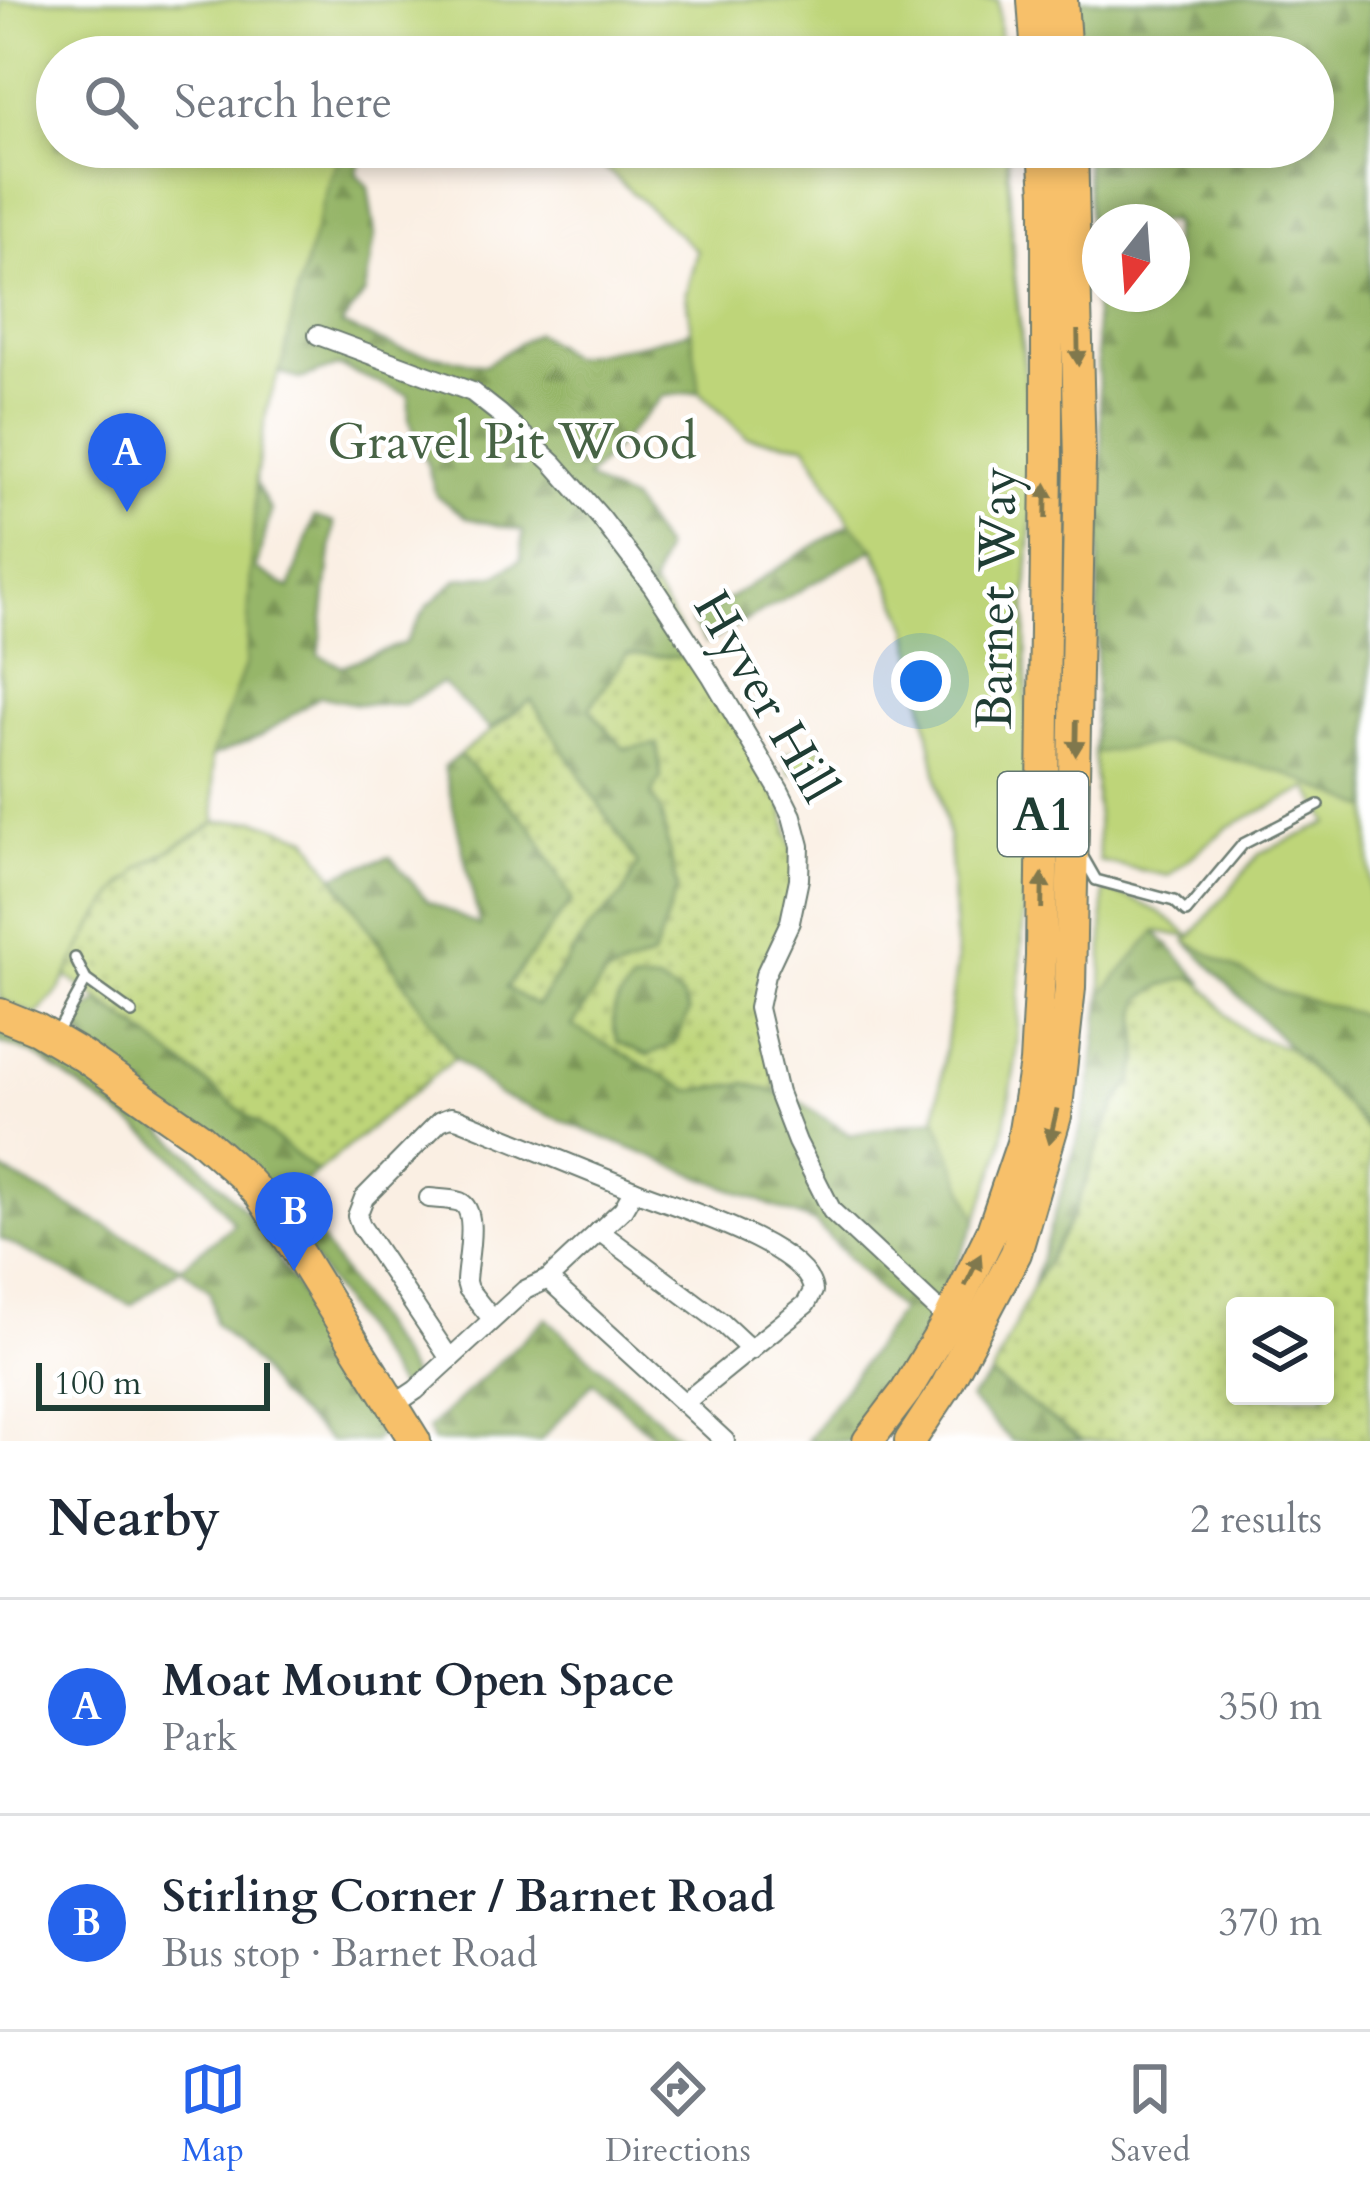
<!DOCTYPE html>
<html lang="en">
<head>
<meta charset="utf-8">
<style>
	body { margin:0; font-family:Cardo,serif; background:#f6f6f7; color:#1f2937 }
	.controls { position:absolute; right:36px; bottom:36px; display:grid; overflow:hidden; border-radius:12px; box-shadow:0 6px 18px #0003 }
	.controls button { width:108px; height:108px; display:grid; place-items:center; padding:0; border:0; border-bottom:3px solid #e0e1e3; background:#fff; color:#1f2937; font:60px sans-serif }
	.compass { position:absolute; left:1082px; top:204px; width:108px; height:108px; border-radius:50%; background:#fff; box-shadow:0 6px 18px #0003; rotate:197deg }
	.scale { position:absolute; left:36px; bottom:30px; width:234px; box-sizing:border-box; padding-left:12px; border:6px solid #1f3d34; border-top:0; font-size:33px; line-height:42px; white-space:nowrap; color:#1f3d34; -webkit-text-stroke:9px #fff; paint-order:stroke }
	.you { position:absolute; left:921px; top:681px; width:42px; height:42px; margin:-30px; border:9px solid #fff; border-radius:50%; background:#1a73e8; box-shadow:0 0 0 18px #1a73e833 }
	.badge { display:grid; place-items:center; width:78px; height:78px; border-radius:50%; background:#2563eb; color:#fff; font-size:39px; font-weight:700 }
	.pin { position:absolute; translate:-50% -99px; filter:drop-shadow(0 3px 6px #0008) }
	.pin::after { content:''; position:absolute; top:63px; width:42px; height:36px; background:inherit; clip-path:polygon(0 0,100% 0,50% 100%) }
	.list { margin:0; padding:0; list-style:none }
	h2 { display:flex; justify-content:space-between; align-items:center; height:156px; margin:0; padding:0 48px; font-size:51px }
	h2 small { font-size:39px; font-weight:400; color:#747a83 }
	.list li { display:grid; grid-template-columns:78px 1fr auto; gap:36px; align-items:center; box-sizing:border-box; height:216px; padding:0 48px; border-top:3px solid #e0e1e3 }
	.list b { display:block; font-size:45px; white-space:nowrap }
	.list p { margin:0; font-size:39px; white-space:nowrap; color:#747a83 }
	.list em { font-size:39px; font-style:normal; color:#747a83 }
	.icon { flex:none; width:66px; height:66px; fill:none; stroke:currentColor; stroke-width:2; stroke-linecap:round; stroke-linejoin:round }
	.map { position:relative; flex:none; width:1370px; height:1441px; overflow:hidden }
	.search { position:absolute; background:#fff; box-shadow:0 6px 18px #0003; left:36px; right:36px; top:36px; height:132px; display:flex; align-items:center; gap:30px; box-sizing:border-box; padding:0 42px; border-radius:66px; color:#747a83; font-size:45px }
	.sheet { height:588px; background:#fff }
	nav { display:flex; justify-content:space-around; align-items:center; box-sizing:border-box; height:168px; border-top:3px solid #e0e1e3; background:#fff; font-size:33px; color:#747a83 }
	nav a { display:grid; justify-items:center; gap:6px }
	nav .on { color:#2563eb }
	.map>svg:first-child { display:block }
	.grass { fill:url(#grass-dots); stroke:#6e8956; stroke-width:3; fill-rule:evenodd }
	.forest { fill:url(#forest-firs); stroke:#5a7a4e; stroke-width:3; fill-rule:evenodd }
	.park { fill:#bed579; stroke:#6e8956; stroke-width:3 }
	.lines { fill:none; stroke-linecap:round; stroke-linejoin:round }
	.service-casing { stroke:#6c7b71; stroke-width:14 }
	.minor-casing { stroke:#6c7b71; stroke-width:22 }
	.primary-casing { stroke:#6c7b71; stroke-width:34 }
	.trunk-casing { stroke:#6c7b71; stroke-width:34 }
	.service { stroke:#fff; stroke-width:9 }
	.minor { stroke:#fff; stroke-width:18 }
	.primary { stroke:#f7c06b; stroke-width:30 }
	.trunk { stroke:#f7c06b; stroke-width:30 }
	.oneway { fill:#80784d }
	.labels { text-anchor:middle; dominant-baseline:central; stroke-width:9; stroke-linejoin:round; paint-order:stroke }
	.shield { fill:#fff; stroke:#627771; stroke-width:3 }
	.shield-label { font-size:48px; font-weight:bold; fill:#1f3d34 }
	.park-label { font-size:51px; fill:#476345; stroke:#fff }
	.street-label { font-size:51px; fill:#1f3d34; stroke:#fff }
</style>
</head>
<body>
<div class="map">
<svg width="1370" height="1441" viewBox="0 0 1370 1441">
	<defs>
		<pattern id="grass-dots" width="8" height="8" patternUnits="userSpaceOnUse" patternTransform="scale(3)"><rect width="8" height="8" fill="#bed579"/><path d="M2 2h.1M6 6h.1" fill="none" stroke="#9aae64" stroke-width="1.8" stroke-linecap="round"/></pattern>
		<pattern id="forest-firs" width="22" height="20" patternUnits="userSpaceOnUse" patternTransform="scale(3)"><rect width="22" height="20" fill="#96b669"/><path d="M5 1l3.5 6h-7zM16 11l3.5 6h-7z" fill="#7a9557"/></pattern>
	</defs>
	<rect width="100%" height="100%" fill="#fff"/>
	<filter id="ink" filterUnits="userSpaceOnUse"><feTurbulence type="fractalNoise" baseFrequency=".00833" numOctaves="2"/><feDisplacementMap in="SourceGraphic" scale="24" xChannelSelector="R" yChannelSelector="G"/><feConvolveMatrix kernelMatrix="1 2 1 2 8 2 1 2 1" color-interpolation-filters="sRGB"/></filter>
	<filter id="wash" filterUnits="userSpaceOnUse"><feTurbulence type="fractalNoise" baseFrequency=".004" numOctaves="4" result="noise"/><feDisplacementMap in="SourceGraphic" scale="48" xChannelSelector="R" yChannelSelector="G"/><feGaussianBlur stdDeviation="2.7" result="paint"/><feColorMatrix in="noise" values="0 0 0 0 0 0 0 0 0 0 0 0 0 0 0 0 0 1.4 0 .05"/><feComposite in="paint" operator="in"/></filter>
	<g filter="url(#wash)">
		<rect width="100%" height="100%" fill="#faefe3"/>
		<g class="grass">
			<path d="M652,585L779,790L799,879L758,1008L778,1093L745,1083L691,1091L571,1026L605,976L653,957L651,795L624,749L589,709L627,654Z"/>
			<path d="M531,700L638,864L623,895L587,931L536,1006L506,989L532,827L459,755Z"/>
			<path d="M256,820L308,838L455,1058L317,1172L139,1029L66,976C80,949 93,922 112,898C121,887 132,880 139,869L216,822Z"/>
			<path d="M1191,977C1210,988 1217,1004 1231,1019C1247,1037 1277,1046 1301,1050L1362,1126L1370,1131V1441H1082L991,1376L1032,1288L1074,1213L1107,1123L1120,1097L1132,1082L1139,1059L1138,1013L1142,997L1163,985ZM1235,1306H1325V1396H1235Z"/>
		</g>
		<g class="forest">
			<path d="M1076,0H1370V809L1281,772L1165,743L1094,753L1102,441L1085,147H1313V57H1080ZM1100,222H1172V294H1100Z"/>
			<path d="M320,147H367L356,173L368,187L375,235L365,293L341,325L399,349L485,365L536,333L570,357L638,345L691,331L686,293L697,251L811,147H1007L1014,267L1035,466L1026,607L1028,823L1016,1059L1001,1151L977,1220L923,1335L853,1441H807L900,1311L815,1223L499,1095L455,1058L334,875L390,857L428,901L480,926L444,767L459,755L532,827L572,900L506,988L537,1006L587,931L623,895L638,864L531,700L490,729L442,683L404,704H356L320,696L261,736L211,757L216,822L139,869L0,999V700ZM338,366L409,395V419L428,466L436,495L467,518L523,531L521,559L497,575L458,579L427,607L405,643L342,666L319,655L334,523L314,517L290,589L256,569L271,511L256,484V476L267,407L278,373L300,379ZM699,392L747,437L806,445L851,523L691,622L706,643L874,549L909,627L949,840L957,962L936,1118L850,1135L796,1099L778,1093L745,1083L691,1091L572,1026L605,976L653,957L677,888L660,809L651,795L661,778L657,744L624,749L589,709L627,654L687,658L646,605L664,549L631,501L604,489L587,478L663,396Z"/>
			<path d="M1155,931L1204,984L1191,977L1163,985L1142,998L1138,1013L1139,1059L1132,1082L1120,1097L1107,1123L1074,1213L1032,1288L1078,1138L1090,1088L1102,994Z"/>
			<path d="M1186,941L1279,992L1370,1017V1131Z"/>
			<path d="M657,982L681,996L689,1012L674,1043L648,1055L618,1042C608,1014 613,1005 632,983Z"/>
			<path d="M99,1002L139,1029L317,1172L277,1205L99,1055L76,1031L85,1010Z"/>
			<path d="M0,1030L68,1061L119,1094L193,1156L250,1216L375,1409L385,1431L373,1441H330L277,1395L255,1364L215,1323L210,1291L181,1268L131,1305L0,1238V1169L181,1267L234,1224L204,1184L156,1141L34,1054L0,1043Z"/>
			<path d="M296,1203L412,1376V1385L401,1391L283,1214L286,1206Z"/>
			<path d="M546,1318L683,1441H659L593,1382L540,1441H433L428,1429Z"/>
			<path d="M991,1376L1082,1441H1012L969,1399Z"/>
		</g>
		<g class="park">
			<path d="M0,0H998L1001,57H472L447,45L430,57H57V147H344L331,176L298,290L284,358L267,407L256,476L246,663L211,757L216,822L139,868L134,877L125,882L95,922L58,992L36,1015L0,999Z"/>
			<path d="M582,147H1006L1013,266L1035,466L1026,607L1028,823L1016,1059L1001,1151L977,1220L936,1117L957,962L949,840L909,627L875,548L851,524L806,445L747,437L700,392L686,293L697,251Z"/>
			<path d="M818,743L824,763L790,774L783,755Z"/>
			<path d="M1165,743L1281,772L1370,809V1017L1279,992L1186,941L1189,937L1156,931L1102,994L1104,889C1141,901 1162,911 1191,937L1260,853L1329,823L1309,788L1228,827L1168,876L1099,861L1094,753Z"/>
		</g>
	</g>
	<g filter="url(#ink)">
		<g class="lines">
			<g class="service-casing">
				<g id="service">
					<path d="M1084,859L1096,880L1174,901L1186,912L1243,844L1319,805"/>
					<path d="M75,958L86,980L132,1013"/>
					<path d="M57,1033L86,980"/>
				</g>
			</g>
			<g class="minor-casing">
				<g id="minor">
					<path d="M318,335L472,392L500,414L553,463L601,518L652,585L711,675L779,790L792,816L800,846L799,879L790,922L765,975L758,1008L778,1093L797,1142L832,1211L955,1326"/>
					<path d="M429,1198C438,1199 452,1199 460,1202C480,1211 466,1263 466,1282L468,1289L492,1319"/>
					<path d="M599,1231L722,1323L751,1350"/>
					<path d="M450,1359L361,1226L357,1216L364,1198L440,1121L451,1117L459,1119L634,1190"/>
					<path d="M684,1403L725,1441"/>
					<path d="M392,1406L416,1390L525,1290L548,1279L623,1209L634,1190C674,1206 809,1246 813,1291L806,1304L684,1403L548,1279"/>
				</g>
			</g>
			<g class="primary-casing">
				<path id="primary" d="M0,1014L37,1029L83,1056L199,1137L244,1177L260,1195L299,1254L415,1441"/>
			</g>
			<g class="trunk-casing">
				<g id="trunk">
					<path d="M1033,0L1037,57"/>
					<path d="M1062,0L1066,57"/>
					<path d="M868,1441L906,1391L948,1321L992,1231L1022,1143L1035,1063L1041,956L1047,464V194L1044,147"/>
					<path d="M910,1441L945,1388L1016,1253L1056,1116L1070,988L1080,460L1072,147"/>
				</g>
			</g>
			<use href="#service" class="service"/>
			<use href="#minor" class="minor"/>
			<use href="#primary" class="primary"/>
			<use href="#trunk" class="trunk"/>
		</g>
		<defs><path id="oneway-solid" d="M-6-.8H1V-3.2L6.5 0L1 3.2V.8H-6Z" transform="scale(3)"/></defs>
		<g class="oneway">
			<use href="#oneway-solid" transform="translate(1078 348) rotate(89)"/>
			<use href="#oneway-solid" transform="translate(1046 501) rotate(-89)"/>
			<use href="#oneway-solid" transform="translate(1076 738) rotate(91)"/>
			<use href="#oneway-solid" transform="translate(1042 891) rotate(-89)"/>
			<use href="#oneway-solid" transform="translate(1053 1126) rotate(103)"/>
			<use href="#oneway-solid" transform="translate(973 1270) rotate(-64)"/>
		</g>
	</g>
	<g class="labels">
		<rect class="shield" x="998" y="772" width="90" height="84" rx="9"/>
		<g class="shield-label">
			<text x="1043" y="814">A1</text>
		</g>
		<g class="park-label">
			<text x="512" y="442">Gravel Pit Wood</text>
		</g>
		<g class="street-label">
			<text transform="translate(997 598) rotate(-89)">Barnet Way</text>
			<text transform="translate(765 697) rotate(60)">Hyver Hill</text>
		</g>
	</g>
</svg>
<div class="controls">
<button><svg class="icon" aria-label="layers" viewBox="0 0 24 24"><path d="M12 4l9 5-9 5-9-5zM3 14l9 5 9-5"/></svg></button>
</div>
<svg class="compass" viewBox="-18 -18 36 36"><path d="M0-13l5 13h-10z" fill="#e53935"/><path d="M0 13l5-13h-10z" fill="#747a83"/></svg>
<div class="scale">100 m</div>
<div class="you"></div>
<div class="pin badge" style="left:127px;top:512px">A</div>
<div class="pin badge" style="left:294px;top:1271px">B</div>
<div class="search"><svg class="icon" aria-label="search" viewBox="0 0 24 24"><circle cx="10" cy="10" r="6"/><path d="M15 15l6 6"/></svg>Search here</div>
</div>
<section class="sheet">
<h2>Nearby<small>2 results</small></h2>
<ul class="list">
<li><span class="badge">A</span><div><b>Moat Mount Open Space</b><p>Park</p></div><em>350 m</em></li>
<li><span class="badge">B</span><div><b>Stirling Corner / Barnet Road</b><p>Bus stop · Barnet Road</p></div><em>370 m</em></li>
</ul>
</section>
<nav>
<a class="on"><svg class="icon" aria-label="map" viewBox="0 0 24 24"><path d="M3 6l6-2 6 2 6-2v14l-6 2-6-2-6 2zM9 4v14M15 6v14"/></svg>Map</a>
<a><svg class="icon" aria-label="directions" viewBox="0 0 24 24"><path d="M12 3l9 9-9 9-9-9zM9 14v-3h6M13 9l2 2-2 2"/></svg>Directions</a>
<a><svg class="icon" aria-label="saved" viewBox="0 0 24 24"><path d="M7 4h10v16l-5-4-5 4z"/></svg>Saved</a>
</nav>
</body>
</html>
